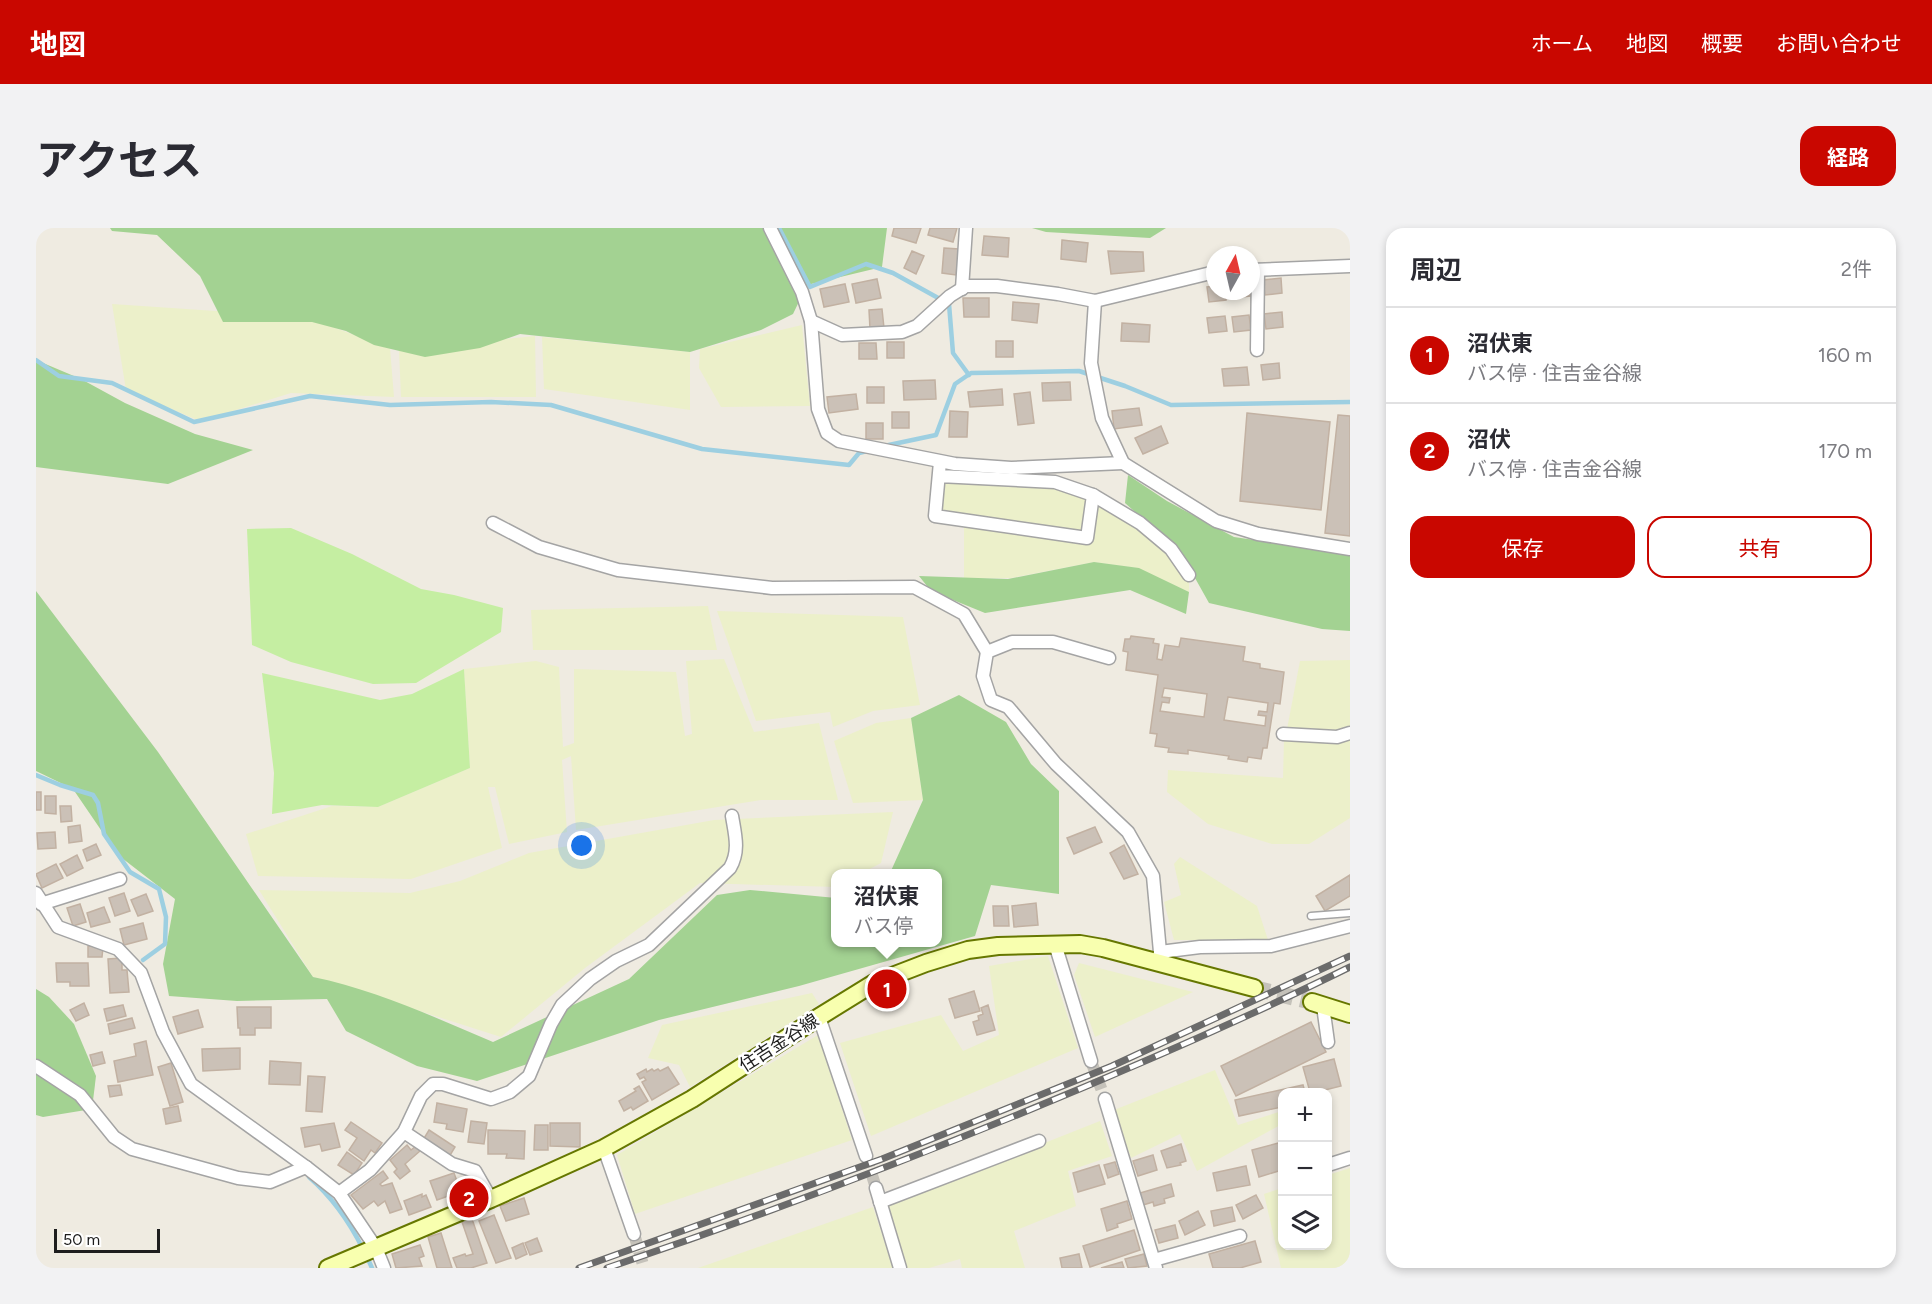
<!DOCTYPE html>
<html lang="ja">
<meta charset="utf-8">
<style>
body{margin:0;font-family:Figtree,"Noto Sans JP",sans-serif;background:#f2f2f3;color:#2b2b33}
.controls{position:absolute;right:18px;bottom:18px;display:grid;overflow:hidden;border-radius:12px;box-shadow:0 3px 9px #0003}
.controls button{width:54px;height:54px;display:grid;place-items:center;padding:0;border:0;border-bottom:2px solid #e1e1e2;background:#fff;color:#2b2b33;font:30px sans-serif}
.compass{position:absolute;left:1170px;top:18px;width:54px;height:54px;border-radius:50%;background:#fff;box-shadow:0 3px 9px #0003;rotate:8deg}
.scale{position:absolute;left:18px;bottom:15px;width:106px;box-sizing:border-box;padding-left:6px;border:3px solid #1d1d1d;border-top:0;font-size:16px;line-height:21px;white-space:nowrap;color:#1d1d1d;-webkit-text-stroke:4px #fff;paint-order:stroke}
.you{position:absolute;left:546px;top:618px;width:21px;height:21px;margin:-15px;border:4px solid #fff;border-radius:50%;background:#1a73e8;box-shadow:0 0 0 9px #1a73e833}
.badge{display:grid;place-items:center;width:39px;height:39px;border-radius:50%;background:#c90700;color:#fff;font-size:20px;font-weight:700}
.pin{position:absolute;translate:-50% -50%;border:3px solid #fff;box-shadow:0 2px 6px #0006}
.popup{position:absolute;left:795px;top:641px;width:111px;height:78px;box-sizing:border-box;display:grid;place-content:center;border-radius:12px;background:#fff;filter:drop-shadow(0 2px 4px #0005);font-size:20px;white-space:nowrap;color:#7c7c81}
.popup b{font-size:22px;color:#2b2b33}
.popup::after{content:'';position:absolute;left:50%;top:100%;margin-left:-12px;border:12px solid transparent;border-top-color:#fff}
.list{margin:0;padding:0;list-style:none}
h2{display:flex;justify-content:space-between;align-items:center;height:78px;margin:0;padding:0 24px;font-size:26px}
h2 small{font-size:20px;font-weight:400;color:#7c7c81}
.list li{display:grid;grid-template-columns:39px 1fr auto;gap:18px;align-items:center;box-sizing:border-box;height:96px;padding:0 24px;border-top:2px solid #e1e1e2}
.list b{display:block;font-size:22px;white-space:nowrap}
.list p{margin:0;font-size:20px;white-space:nowrap;color:#7c7c81}
.list em{font-size:20px;font-style:normal;color:#7c7c81}
.actions{display:flex;gap:12px;padding:18px 24px}
.actions a{flex:1;padding:14px 0;border:2px solid #c90700;border-radius:18px;text-align:center;font-size:21px;color:#c90700}
.actions .main{background:#c90700;color:#fff}
.icon{flex:none;width:33px;height:33px;fill:none;stroke:currentColor;stroke-width:2;stroke-linecap:round;stroke-linejoin:round}
.map{position:relative;flex:none;width:1314px;height:1040px;overflow:hidden;border-radius:18px}
header{display:flex;align-items:center;gap:36px;box-sizing:border-box;height:84px;padding:0 30px;background:#c90700;color:#fff}
header strong{font-size:28px}
nav{display:flex;gap:33px;margin-inline-start:auto;font-size:21px}
.intro{display:flex;align-items:center;justify-content:space-between;box-sizing:border-box;height:144px;padding:0 36px}
h1{margin:0;font-size:42px}
.button{padding:15px 27px;border-radius:18px;background:#c90700;color:#fff;font-size:21px;font-weight:700}
main{display:flex;gap:36px;padding:0 36px}
aside{flex:1;background:#fff;border-radius:18px;box-shadow:0 3px 9px #0003}
.map>svg:first-child{display:block}
.farmland{fill:#ecf0ca}
.grass{fill:#c5eea2}
.forest{fill:#a3d292}
.lines{fill:none;stroke-linecap:round;stroke-linejoin:round}
.stream{stroke:#9dcfe1;stroke-width:4.5}
.building{fill:#cbc1b7;stroke:#c2b1a2;stroke-width:1.5;fill-rule:evenodd}
.street-tunnel{stroke:#c5c2ba;stroke-width:12;stroke-dasharray:12 6;stroke-linecap:butt}
.secondary-tunnel{stroke:#c5c2ba;stroke-width:16;stroke-dasharray:16 8;stroke-linecap:butt}
.lane-casing{stroke:#a4a4a4;stroke-width:9}
.street-casing{stroke:#a4a4a4;stroke-width:15}
.secondary-casing{stroke:#670;stroke-width:20}
.lane{stroke:#fff;stroke-width:6}
.street{stroke:#fff;stroke-width:12}
.secondary{stroke:#f8ffaf;stroke-width:16}
.rail-casing{stroke:#6b6b6b;stroke-width:7}
.rail{stroke:#fff;stroke-width:4.5;stroke-dasharray:14;stroke-linecap:butt}
.labels{text-anchor:middle;dominant-baseline:central;stroke-width:5;stroke-linejoin:round;paint-order:stroke}
.street-label{font-size:18px;fill:#1d1d1d;stroke:#fff}
</style>
<header>
<strong>地図</strong>
<nav><a>ホーム</a><a>地図</a><a>概要</a><a>お問い合わせ</a></nav>
</header>
<div class="intro"><h1>アクセス</h1><a class="button">経路</a></div>
<main>
<div class="map">
<svg width="1314" height="1040" viewBox="0 0 1314 1040">
<rect width="100%" height="100%" fill="#efebe1"/>
<g class="farmland">
<polygon points="76,76 180,83 261,86 354,120 358,169 255,165 164,193 90,162"/>
<polygon points="766,97 774,178 685,179 663,140 664,121"/>
<polygon points="499,108 500,169 365,169 363,122"/>
<polygon points="506,109 654,124 654,182 508,161"/>
<polygon points="903,248 1022,255 1104,295 1153,347 1153,364 1100,340 1058,334 975,350 928,350 928,292 899,288"/>
<polygon points="672,378 681,422 497,422 495,382"/>
<polygon points="681,383 867,389 884,477 837,483 797,499 794,484 720,493"/>
<polygon points="688,431 718,504 783,495 802,572 725,572 540,602 535,528 526,532 531,604 473,616 459,559 452,559 466,620 375,651 222,648 210,606 296,578 342,579 434,540 428,441 500,433 523,439 527,519 538,515 538,441 640,444 649,508 656,506 650,433"/>
<polygon points="1314,432 1314,501 1297,505 1251,501 1264,433"/>
<polygon points="875,490 887,572 817,575 798,513 840,495"/>
<polygon points="1314,510 1314,590 1273,616 1236,616 1172,596 1131,564 1132,542 1247,550 1248,512 1287,515"/>
<polygon points="857,584 845,635 826,645 800,646 800,659 664,655 549,740 465,809 277,749 223,662 374,665 424,653 493,625 678,592"/>
<polygon points="1144,629 1221,678 1232,712 1138,712 1128,674 1145,667 1138,636"/>
<polygon points="1012,728 1042,820 835,908 804,815 905,787 927,823 963,807 953,738"/>
<polygon points="1043,735 1157,764 1059,809 1038,747"/>
<polygon points="776,765 783,776 654,859 643,837 612,830 626,797"/>
<polygon points="782,807 816,912 599,986 581,927"/>
<polygon points="1179,842 1202,897 1246,883 1246,896 1161,943 1144,906 1095,930 1078,882"/>
<polygon points="1064,893 1076,928 1032,943 1040,978 978,1003 989,1040 926,1040 924,1031 893,1040 871,1040 851,977"/>
<polygon points="1314,940 1314,1040 1245,1040 1228,966 1246,960 1246,1018 1292,1018 1292,947"/>
<polygon points="837,979 857,1040 662,1040"/>
</g>
<g class="grass">
<polygon points="255,300 316,326 385,361 418,367 467,380 465,404 380,455 337,456 255,434 216,417 211,301"/>
<polygon points="428,441 434,540 342,579 286,577 236,586 238,545 226,445 344,472 376,466"/>
</g>
<g class="forest">
<polygon points="74,0 851,0 846,39 771,57 757,86 725,102 654,124 484,106 444,120 389,129 338,117 310,103 276,94 187,94 164,48 121,7 76,3"/>
<polygon points="996,0 1130,0 1114,10 1010,4"/>
<polygon points="0,132 45,151 89,175 159,206 217,222 132,256 0,239"/>
<polygon points="1092,247 1131,273 1198,309 1314,326 1314,403 1286,401 1173,375 1145,325 1089,275"/>
<polygon points="1058,334 1103,340 1153,364 1150,386 1094,362 949,385 895,363 883,348 972,351"/>
<path d="M 0,363 L 122,524 L 277,749 C 340,762 398,789 457,814 L 593,751 L 681,667 L 714,662 L 800,670 L 800,714 L 902,714 L 902,646 L 854,645 L 887,572 L 875,490 L 923,467 L 970,494 L 995,536 L 1023,563 L 1023,666 L 955,657 L 939,708 L 763,758 L 623,792 L 441,853 L 381,838 L 310,803 L 291,771 L 201,773 L 133,768 L 127,736 L 139,671 L 82,627 L 37,561 L 0,543 Z"/>
<polygon points="0,761 13,769 38,796 60,848 56,881 7,889 0,887"/>
</g>
<g class="lines">
<g class="stream">
<polyline points="743,0 774,59 830,36 857,45 913,76 917,125 933,147"/>
<polyline points="0,132 23,148 76,155 158,194 274,168 354,177 455,174 515,177 666,221 813,237 823,225 831,223"/>
<polyline points="848,218 900,207 919,156 935,145 1043,143 1089,158 1135,177 1314,174"/>
<polyline points="0,547 24,557 57,567 62,575 68,606 94,644 123,661 130,689 129,716 107,732"/>
<path d="M 273,949 C 296,969 314,995 327,1021"/>
<polyline points="331,1029 336,1040"/>
</g>
</g>
<g class="building">
<polygon points="858,0 885,0 880,15 856,8"/>
<polygon points="894,0 921,0 917,14 892,7"/>
<polygon points="948,8 973,10 972,29 946,27"/>
<polygon points="1026,12 1052,15 1050,34 1025,31"/>
<polygon points="908,20 923,21 920,47 906,45"/>
<polygon points="876,23 888,28 880,46 868,40"/>
<polygon points="1072,23 1107,24 1108,43 1075,46"/>
<polygon points="1245,50 1246,65 1229,67 1227,52"/>
<polygon points="841,51 845,70 820,75 816,56"/>
<polygon points="809,56 813,74 788,79 784,61"/>
<polygon points="1179,58 1179,63 1189,63 1190,72 1173,74 1171,59"/>
<polygon points="1196,63 1214,63 1214,68 1197,70"/>
<polygon points="927,70 953,70 953,89 928,89"/>
<polygon points="977,74 1003,76 1001,95 976,92"/>
<polygon points="846,81 848,100 834,101 833,82"/>
<polygon points="1246,84 1247,99 1230,101 1228,86"/>
<polygon points="1213,87 1215,102 1198,104 1196,89"/>
<polygon points="1189,88 1191,103 1173,105 1171,90"/>
<polygon points="1086,95 1114,97 1113,114 1085,113"/>
<rect x="960" y="113" width="17" height="16"/>
<rect x="851" y="114" width="17" height="16"/>
<polygon points="823,115 840,115 841,131 823,131"/>
<polygon points="1243,135 1244,150 1227,152 1225,137"/>
<polygon points="1211,139 1213,157 1188,158 1186,141"/>
<polygon points="899,152 900,171 868,172 867,153"/>
<polygon points="1034,154 1035,172 1007,173 1006,155"/>
<rect x="831" y="159" width="17" height="16"/>
<polygon points="966,161 967,177 934,179 932,164"/>
<polygon points="994,164 998,195 982,197 978,166"/>
<polygon points="820,166 822,181 793,185 791,169"/>
<polygon points="1103,180 1106,197 1078,201 1076,183"/>
<polygon points="914,183 932,184 931,209 913,209"/>
<rect x="856" y="184" width="17" height="16"/>
<polygon points="1211,185 1294,194 1285,282 1204,273"/>
<polygon points="1302,187 1314,188 1314,308 1289,305"/>
<rect x="830" y="195" width="17" height="16"/>
<polygon points="1125,198 1132,215 1107,226 1099,210"/>
<path d="M 1095,408 L 1118,411 L 1117,415 L 1123,416 L 1121,431 L 1126,432 L 1129,417 L 1143,419 L 1145,410 L 1209,419 L 1207,433 L 1224,436 L 1224,440 L 1248,444 L 1244,476 L 1238,475 L 1231,520 L 1227,520 L 1225,531 L 1212,529 L 1211,534 L 1192,531 L 1193,528 L 1152,522 L 1152,526 L 1132,524 L 1133,520 L 1119,518 L 1121,506 L 1114,505 L 1122,447 L 1090,442 L 1092,424 L 1087,423 L 1089,411 L 1094,411 ZM 1128,460 L 1171,466 L 1168,489 L 1124,483 L 1126,474 L 1133,475 L 1134,470 L 1126,469 ZM 1192,469 L 1232,475 L 1231,484 L 1223,483 L 1222,487 L 1230,488 L 1229,498 L 1188,492 Z"/>
<rect x="0" y="564" width="5" height="18"/>
<polygon points="9,568 20,568 20,586 9,585"/>
<polygon points="24,578 35,578 36,593 25,594"/>
<polygon points="44,597 46,613 33,615 32,599"/>
<polygon points="1059,599 1066,614 1038,626 1031,610"/>
<polygon points="19,604 20,620 2,621 1,605"/>
<polygon points="60,616 65,627 51,633 47,622"/>
<polygon points="1088,617 1102,646 1088,651 1074,625"/>
<polygon points="41,627 47,640 31,648 24,636"/>
<polygon points="20,636 27,650 6,660 0,646"/>
<polygon points="1314,647 1314,668 1289,683 1280,668"/>
<polygon points="88,665 94,683 79,688 73,670"/>
<polygon points="110,666 117,683 102,688 95,672"/>
<polygon points="1000,675 1002,697 978,699 976,678"/>
<polygon points="44,676 50,694 37,698 31,680"/>
<polygon points="957,678 972,678 973,698 958,698"/>
<polygon points="68,679 74,694 55,699 51,685"/>
<polygon points="107,695 111,711 88,717 84,701"/>
<polygon points="52,718 67,719 66,729 52,729"/>
<polygon points="86,730 86,742 91,742 93,764 74,765 72,731"/>
<polygon points="20,735 52,735 53,758 34,758 34,754 21,754"/>
<polygon points="938,763 944,783 919,790 913,771"/>
<polygon points="48,775 53,787 40,793 34,782"/>
<polygon points="87,777 90,788 71,793 68,781"/>
<polygon points="952,777 959,802 941,807 937,794 943,792 942,788 947,786 945,780"/>
<polygon points="201,779 235,779 235,800 219,800 219,807 204,807 204,800 202,800"/>
<polygon points="162,782 167,799 142,806 137,789"/>
<polygon points="96,790 99,800 74,806 72,796"/>
<polygon points="1275,794 1290,824 1200,868 1185,838"/>
<polygon points="110,813 117,847 82,854 78,833 100,828 98,816"/>
<polygon points="204,820 204,841 167,843 166,821"/>
<polygon points="66,824 69,835 57,838 54,827"/>
<polygon points="1298,831 1305,858 1281,864 1274,864 1267,839"/>
<polygon points="234,833 265,835 264,857 233,856"/>
<polygon points="135,835 147,874 134,878 122,839"/>
<polygon points="632,839 643,856 616,872 606,854 610,852 608,849 604,851 601,846 610,841 611,844 616,841 618,843 622,841 624,843"/>
<polygon points="272,848 289,849 286,884 270,883"/>
<polygon points="84,857 86,867 74,869 72,858"/>
<polygon points="1267,857 1269,864 1246,864 1246,879 1203,888 1199,872"/>
<polygon points="603,858 612,873 597,882 595,879 588,883 583,873 600,863 598,861"/>
<polygon points="401,875 431,881 427,904 410,901 411,896 398,894"/>
<polygon points="142,878 145,893 130,896 127,881"/>
<polygon points="435,893 451,895 448,916 432,914"/>
<polygon points="315,894 346,915 339,925 335,922 328,933 313,922 321,910 309,902"/>
<polygon points="298,895 304,919 286,923 284,916 269,919 265,900"/>
<polygon points="514,895 544,895 544,919 514,918"/>
<polygon points="499,897 512,897 512,922 498,922"/>
<polygon points="393,902 419,919 413,929 387,912"/>
<polygon points="452,902 489,903 488,931 470,930 471,926 452,926"/>
<polygon points="1246,914 1246,942 1223,949 1216,922"/>
<polygon points="1145,916 1150,933 1144,935 1145,937 1131,940 1125,923"/>
<polygon points="371,917 375,922 380,918 384,923 369,936 374,943 364,951 358,944 361,941 354,932"/>
<polygon points="311,924 326,935 318,947 302,937"/>
<polygon points="1117,927 1121,942 1102,948 1097,933"/>
<polygon points="1079,934 1083,946 1072,950 1068,937"/>
<polygon points="1063,937 1069,956 1042,964 1037,945"/>
<polygon points="1210,938 1214,957 1181,963 1177,945"/>
<polygon points="347,943 352,950 344,956 346,958 356,955 366,981 354,985 349,973 342,978 338,973 327,981 315,967"/>
<polygon points="418,945 426,967 416,970 415,967 401,972 394,953"/>
<polygon points="1135,956 1138,968 1128,971 1129,975 1118,978 1117,974 1107,977 1104,965"/>
<polygon points="386,966 386,969 390,967 395,979 373,987 368,973"/>
<polygon points="1220,967 1227,980 1207,991 1200,977"/>
<polygon points="488,970 493,986 470,993 464,978"/>
<polygon points="1091,973 1096,991 1081,996 1082,999 1071,1003 1065,981"/>
<polygon points="1196,979 1199,993 1178,998 1175,983"/>
<polygon points="1162,983 1169,997 1149,1007 1143,993"/>
<polygon points="458,987 475,1030 460,1035 443,993"/>
<polygon points="435,988 451,1035 435,1040 421,1040 417,1030 429,1026 430,1028 437,1026 425,991"/>
<polygon points="1139,997 1142,1010 1123,1015 1119,1002"/>
<polygon points="1098,1002 1104,1022 1054,1039 1047,1018"/>
<polygon points="405,1005 416,1040 401,1040 392,1009"/>
<polygon points="501,1010 506,1023 494,1027 489,1015"/>
<polygon points="1219,1013 1225,1034 1204,1040 1177,1040 1173,1026"/>
<polygon points="487,1015 491,1026 480,1031 476,1020"/>
<polygon points="384,1017 388,1028 383,1030 386,1038 360,1040 356,1026"/>
<polygon points="1043,1026 1046,1040 1026,1040 1024,1030"/>
<polygon points="1108,1026 1111,1038 1092,1040 1089,1031"/>
<polygon points="1086,1034 1088,1040 1065,1040"/>
</g>
<g class="lines">
<g class="street-tunnel">
<polyline points="1055,833 1069,871"/>
<polyline points="830,928 840,960"/>
<polyline points="598,1006 608,1040"/>
</g>
<polyline class="secondary-tunnel" points="1218,760 1276,774"/>
<g class="lane-casing">
<polyline id="lane" points="1275,688 1314,685"/>
</g>
<g class="street-casing">
<g id="street">
<polyline points="734,0 766,64 775,93 782,181 791,205 803,213 919,236 975,240 1087,235"/>
<polyline points="1215,42 1314,38"/>
<polyline points="926,61 930,0"/>
<polyline points="1059,73 1055,135 1066,190 1087,235 1180,293 1222,306 1314,321"/>
<polyline points="775,93 806,107 866,104 881,98 914,68 930,58 961,58 1022,66 1059,73 1179,44"/>
<polyline points="1221,122 1222,42"/>
<polyline points="903,248 1019,254 1057,267 1051,310 899,288 904,234"/>
<polyline points="1057,267 1104,295 1135,321 1153,347"/>
<polyline points="457,295 503,319 582,342 736,360 878,359 928,386 951,424"/>
<polyline points="1073,430 1017,414 976,414 951,424 947,448 955,472 972,479 1020,536 1092,604 1117,648 1124,724"/>
<polyline points="1247,506 1301,509 1314,505"/>
<polyline points="0,665 22,699 82,721 105,745 127,804 155,856 270,939 303,965 340,1020 348,1040"/>
<polyline points="5,676 84,651"/>
<polyline points="1019,716 1055,833"/>
<polyline points="1123,731 1124,724 1164,719 1235,718 1314,698"/>
<polyline points="1287,778 1292,814"/>
<polyline points="783,789 830,928"/>
<polyline points="0,838 44,867 78,909 96,921 202,950 234,954 270,939"/>
<polyline points="1069,871 1120,1040"/>
<polyline points="568,920 598,1006"/>
<polyline points="1292,937 1314,930"/>
<polyline points="840,960 864,1040"/>
<polyline points="303,965 334,942 368,904"/>
<path d="M 455,971 L 439,943 L 416,936 L 368,904 L 385,868 L 397,856 L 407,856 L 455,871 L 474,864 L 493,848 L 515,796 L 526,777 L 554,751 L 580,733 L 613,717 L 694,640 C 704,623 699,606 696,588"/>
<polyline points="844,974 1003,913"/>
<polyline points="1118,1032 1204,1008"/>
</g>
</g>
<g class="secondary-casing">
<g id="secondary">
<polyline points="1276,774 1314,786"/>
<polyline points="292,1040 455,971 568,920 656,871 783,789 838,755 890,735 932,722 962,718 1044,716 1067,720 1218,760"/>
</g>
</g>
<use href="#lane" class="lane"/>
<use href="#street" class="street"/>
<use href="#secondary" class="secondary"/>
<g class="rail-casing">
<g id="rail">
<polyline points="543,1040 846,931 1076,838 1314,728"/>
<path d="M 571,1040 C 756,977 937,908 1116,830 C 1183,801 1249,771 1314,739"/>
</g>
</g>
<use href="#rail" class="rail"/>
</g>
<g class="labels">
<g class="street-label">
<text transform="translate(743 815) rotate(-33)">住吉金谷線</text>
</g>
</g>
</svg>
<div class="controls">
<button>+</button>
<button>−</button>
<button><svg class="icon" aria-label="layers" viewBox="0 0 24 24"><path d="M12 4l9 5-9 5-9-5zM3 14l9 5 9-5"/></svg></button>
</div>
<svg class="compass" viewBox="-18 -18 36 36"><path d="M0-13l5 13h-10z" fill="#e53935"/><path d="M0 13l5-13h-10z" fill="#7c7c81"/></svg>
<div class="scale">50 m</div>
<div class="you"></div>
<div class="pin badge" style="left:851px;top:761px">1</div>
<div class="popup"><b>沼伏東</b>バス停</div>
<div class="pin badge" style="left:433px;top:970px">2</div>
</div>
<aside>
<h2>周辺<small>2件</small></h2>
<ul class="list">
<li><span class="badge">1</span><div><b>沼伏東</b><p>バス停 · 住吉金谷線</p></div><em>160 m</em></li>
<li><span class="badge">2</span><div><b>沼伏</b><p>バス停 · 住吉金谷線</p></div><em>170 m</em></li>
</ul>
<div class="actions"><a class="main">保存</a><a>共有</a></div>
</aside>
</main>
